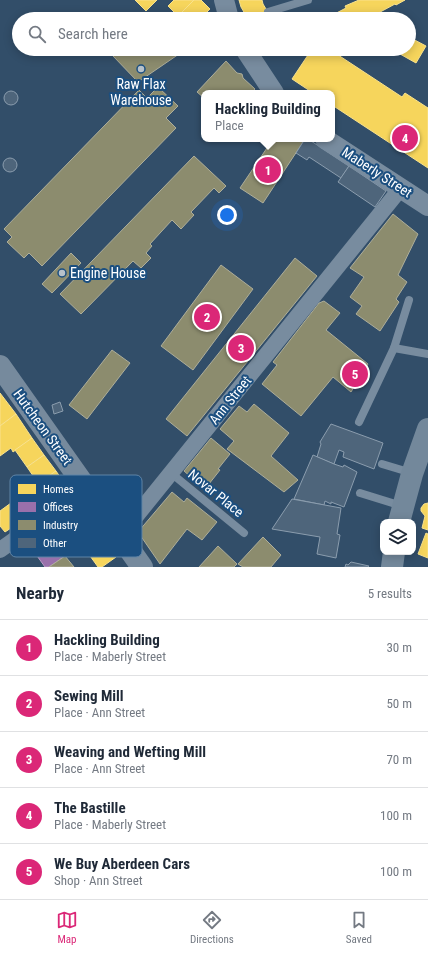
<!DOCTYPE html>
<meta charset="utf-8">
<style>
body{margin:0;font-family:"Roboto Condensed",sans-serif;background:#f2f2f3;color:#1f2937}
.controls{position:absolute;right:12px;bottom:12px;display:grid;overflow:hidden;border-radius:8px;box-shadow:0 2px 10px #0003}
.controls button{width:36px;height:36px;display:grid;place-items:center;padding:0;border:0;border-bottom:1px solid #e0e1e3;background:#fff;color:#1f2937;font:20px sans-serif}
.you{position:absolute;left:227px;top:215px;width:14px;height:14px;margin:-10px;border:3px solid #fff;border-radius:50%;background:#1a73e8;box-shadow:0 0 0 6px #1a73e833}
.badge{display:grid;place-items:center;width:26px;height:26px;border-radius:50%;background:#db2777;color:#fff;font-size:13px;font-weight:700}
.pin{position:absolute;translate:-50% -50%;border:2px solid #fff;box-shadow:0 1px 4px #0006}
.popup{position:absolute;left:201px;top:90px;width:134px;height:52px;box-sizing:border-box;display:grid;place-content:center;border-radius:8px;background:#fff;filter:drop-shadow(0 1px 3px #0005);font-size:13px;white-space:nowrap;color:#747a83}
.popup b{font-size:15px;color:#1f2937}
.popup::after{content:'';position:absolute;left:50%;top:100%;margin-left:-8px;border:8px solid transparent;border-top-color:#fff}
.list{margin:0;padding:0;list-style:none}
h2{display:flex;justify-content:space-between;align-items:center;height:52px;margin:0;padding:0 16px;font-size:17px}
h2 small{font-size:13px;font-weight:400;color:#747a83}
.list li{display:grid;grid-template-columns:26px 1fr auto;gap:12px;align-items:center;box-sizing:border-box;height:56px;padding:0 16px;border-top:1px solid #e0e1e3}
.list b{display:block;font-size:15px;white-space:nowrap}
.list p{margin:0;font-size:13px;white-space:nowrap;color:#747a83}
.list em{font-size:13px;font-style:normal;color:#747a83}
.icon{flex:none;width:22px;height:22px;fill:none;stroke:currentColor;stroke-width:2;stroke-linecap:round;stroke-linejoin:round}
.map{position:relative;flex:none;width:428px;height:567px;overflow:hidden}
.search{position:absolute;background:#fff;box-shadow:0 2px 10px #0003;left:12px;right:12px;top:12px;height:44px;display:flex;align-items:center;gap:10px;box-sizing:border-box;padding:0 14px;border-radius:22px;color:#747a83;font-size:15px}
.sheet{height:332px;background:#fff}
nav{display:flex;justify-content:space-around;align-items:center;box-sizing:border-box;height:56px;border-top:1px solid #e0e1e3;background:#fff;font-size:11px;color:#747a83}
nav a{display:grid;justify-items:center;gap:2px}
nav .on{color:#db2777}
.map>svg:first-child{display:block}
.homes{fill:#f6d55c;stroke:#f9e28d}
.offices{fill:#9970ab;stroke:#b89bc4}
.industry{fill:#8c8c6e;stroke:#aeae9a}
.building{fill:#4e657b;stroke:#8b9dae}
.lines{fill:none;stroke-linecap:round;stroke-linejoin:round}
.service{stroke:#788c9f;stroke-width:8}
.minor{stroke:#788c9f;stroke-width:16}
.tertiary{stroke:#788c9f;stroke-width:20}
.secondary{stroke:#73889b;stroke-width:22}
.primary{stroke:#768a9d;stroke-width:22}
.poi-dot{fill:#b7c1ca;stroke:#1b4f80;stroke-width:1.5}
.labels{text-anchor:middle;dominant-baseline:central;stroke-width:4;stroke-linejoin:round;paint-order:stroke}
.poi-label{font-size:14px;fill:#fff;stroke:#1b4f80}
.street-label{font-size:14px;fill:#fff;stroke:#1b4f80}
.key{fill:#1b4f80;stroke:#5f84a6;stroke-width:1}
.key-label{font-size:11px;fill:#fff}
</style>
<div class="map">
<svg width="428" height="567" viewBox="0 0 428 567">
<rect width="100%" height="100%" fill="#324e69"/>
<g class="homes">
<polygon points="135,0 157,0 146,11"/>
<polygon points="174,0 194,0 178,16 168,6"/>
<polygon points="194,0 201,0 210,9 200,19 183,19 179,15"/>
<polygon points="239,0 262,0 263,4 272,19 248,19 241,7"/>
<polygon points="359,0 405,0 396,5 395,4 369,18 369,19 325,19 346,8 345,6"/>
<polygon points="409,37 426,46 416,63 400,54 403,49 409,49"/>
<polygon points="312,49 329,49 402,97 405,93 428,108 428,168 332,105 332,93 313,93 292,79"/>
<polygon points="0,393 16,414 0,426"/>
<polygon points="16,414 32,438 13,452 11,448 0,456 0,426"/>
<polygon points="32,438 44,455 27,467 15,450"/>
<polygon points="44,455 56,471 38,483 27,467"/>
<polygon points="56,471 65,484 65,489 39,508 27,491"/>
<polygon points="27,491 39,508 23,520 11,503"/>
<polygon points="11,503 23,520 5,532 0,526 0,511"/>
<polygon points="428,503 428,530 422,528 425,516 421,511 421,508 424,504"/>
<polygon points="82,509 116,557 102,567 98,567 65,521"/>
<polygon points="426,533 428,534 428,558 418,554"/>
</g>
<polygon class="offices" points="50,533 65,556 49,567 45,567 30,546"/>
<g class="industry">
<polygon points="120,49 174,49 179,54 138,82 113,56"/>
<polygon points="226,61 237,73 242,74 243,78 255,89 251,93 204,93 204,98 197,92"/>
<polygon points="158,87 178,106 166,118 176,128 42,266 29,253 24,258 7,242 12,237 4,229 139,90 147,98"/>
<polygon points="273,139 305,139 263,203 240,188"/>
<polygon points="194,156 226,186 219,193 214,188 191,212 194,215 181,229 172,220 150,244 152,246 146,253 151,258 141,268 133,261 81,314 60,294"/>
<polygon points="393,214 418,234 398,275 407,282 396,299 399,302 380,331 356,314 362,306 350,297 364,277 350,268"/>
<polygon points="71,253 81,263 52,293 42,284"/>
<polygon points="295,258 317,276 187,436 166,419"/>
<polygon points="221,265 253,289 193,370 161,346"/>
<polygon points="324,301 340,313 326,330 368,364 351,392 333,377 301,416 262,384 277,365 273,362 319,303"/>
<polygon points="112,350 130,363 87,419 69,405"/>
<polygon points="254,404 289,433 271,456 298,480 284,492 227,449 234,441 220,429 239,406 247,412"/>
<polygon points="211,438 230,454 218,469 220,470 205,489 184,471"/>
<polygon points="172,492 184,502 187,498 217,522 202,540 187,529 160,564 138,532"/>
<polygon points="263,537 281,555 271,567 243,567 238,564"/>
<polygon points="218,546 237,564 234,567 199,567"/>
<polygon points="65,556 74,567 49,567"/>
</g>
<g class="building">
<circle cx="11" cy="98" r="7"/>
<polygon points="305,139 308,139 349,166 341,178 309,157 307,160 296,153"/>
<circle cx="10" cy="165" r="7"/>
<polygon points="349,166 386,191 375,207 338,182"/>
<polygon points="60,402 63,411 54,414 52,405"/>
<polygon points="331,424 383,443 374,469 343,457 344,452 339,450 334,464 317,457 321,444 320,442"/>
<polygon points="313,455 334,464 343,467 344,465 357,472 344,507 331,502 331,504 325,501 324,505 294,499"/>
<polygon points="292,499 341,508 337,534 340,535 336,558 317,554 320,537 272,529"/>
<polygon points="351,562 369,566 368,567 345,567 346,564 348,565"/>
</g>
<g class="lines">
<g class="service">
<polyline points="268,12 308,0"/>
<polyline points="394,348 428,354"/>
<polyline points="359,422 394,348 409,300"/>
<polyline points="382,464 412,473"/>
<polyline points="171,473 244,533"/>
<polyline points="360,493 402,506"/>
</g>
<g class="minor">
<polyline points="120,536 401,188"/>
<polyline points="0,550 87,488"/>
</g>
<g class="tertiary">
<polyline points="224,0 229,19"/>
<polyline points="245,49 274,93"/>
<polyline points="325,139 428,206"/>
</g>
<g class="secondary">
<polyline points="399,522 412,474 428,429"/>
<polyline points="392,567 394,552"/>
</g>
<polyline class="primary" points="0,366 142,567"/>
</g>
<g class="poi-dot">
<circle cx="141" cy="69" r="4"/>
<circle cx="62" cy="273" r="4"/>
</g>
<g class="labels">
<g class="poi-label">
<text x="141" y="84">Raw Flax<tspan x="141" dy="16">Warehouse</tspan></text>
<text x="70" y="273" text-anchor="start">Engine House</text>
</g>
<g class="street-label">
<text transform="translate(377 172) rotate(33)">Maberly Street</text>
<text transform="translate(230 400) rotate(-51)">Ann Street</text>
<text transform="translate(43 427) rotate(54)">Hutcheon Street</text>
<text transform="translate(216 493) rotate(39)">Novar Place</text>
</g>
</g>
<rect x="10" y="475" width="132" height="82" rx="6" class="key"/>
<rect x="18" y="484" width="18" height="10" fill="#f6d55c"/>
<rect x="18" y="502" width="18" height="10" fill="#9970ab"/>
<rect x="18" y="520" width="18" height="10" fill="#8c8c6e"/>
<rect x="18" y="538" width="18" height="10" fill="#4e657b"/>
<g class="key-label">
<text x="43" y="493">Homes</text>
<text x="43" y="511">Offices</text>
<text x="43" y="529">Industry</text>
<text x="43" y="547">Other</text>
</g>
</svg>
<div class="controls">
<button><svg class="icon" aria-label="layers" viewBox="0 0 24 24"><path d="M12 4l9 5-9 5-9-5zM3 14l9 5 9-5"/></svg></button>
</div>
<div class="you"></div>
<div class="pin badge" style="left:268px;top:170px">1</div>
<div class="popup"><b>Hackling Building</b>Place</div>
<div class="pin badge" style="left:207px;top:317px">2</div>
<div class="pin badge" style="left:241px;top:348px">3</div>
<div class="pin badge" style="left:405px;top:138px">4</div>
<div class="pin badge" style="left:355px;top:374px">5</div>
<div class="search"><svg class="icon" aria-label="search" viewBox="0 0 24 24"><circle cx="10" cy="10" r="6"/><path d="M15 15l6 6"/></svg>Search here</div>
</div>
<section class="sheet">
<h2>Nearby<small>5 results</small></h2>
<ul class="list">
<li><span class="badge">1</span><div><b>Hackling Building</b><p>Place · Maberly Street</p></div><em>30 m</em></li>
<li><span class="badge">2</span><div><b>Sewing Mill</b><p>Place · Ann Street</p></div><em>50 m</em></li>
<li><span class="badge">3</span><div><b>Weaving and Wefting Mill</b><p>Place · Ann Street</p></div><em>70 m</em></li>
<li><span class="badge">4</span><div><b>The Bastille</b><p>Place · Maberly Street</p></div><em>100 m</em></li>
<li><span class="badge">5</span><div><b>We Buy Aberdeen Cars</b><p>Shop · Ann Street</p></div><em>100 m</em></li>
</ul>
</section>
<nav>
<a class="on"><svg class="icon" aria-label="map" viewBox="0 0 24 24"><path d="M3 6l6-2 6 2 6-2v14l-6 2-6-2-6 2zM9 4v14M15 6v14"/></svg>Map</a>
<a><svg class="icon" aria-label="directions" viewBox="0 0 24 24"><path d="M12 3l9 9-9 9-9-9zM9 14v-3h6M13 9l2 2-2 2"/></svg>Directions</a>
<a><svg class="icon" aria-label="saved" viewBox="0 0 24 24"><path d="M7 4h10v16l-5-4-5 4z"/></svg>Saved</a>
</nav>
